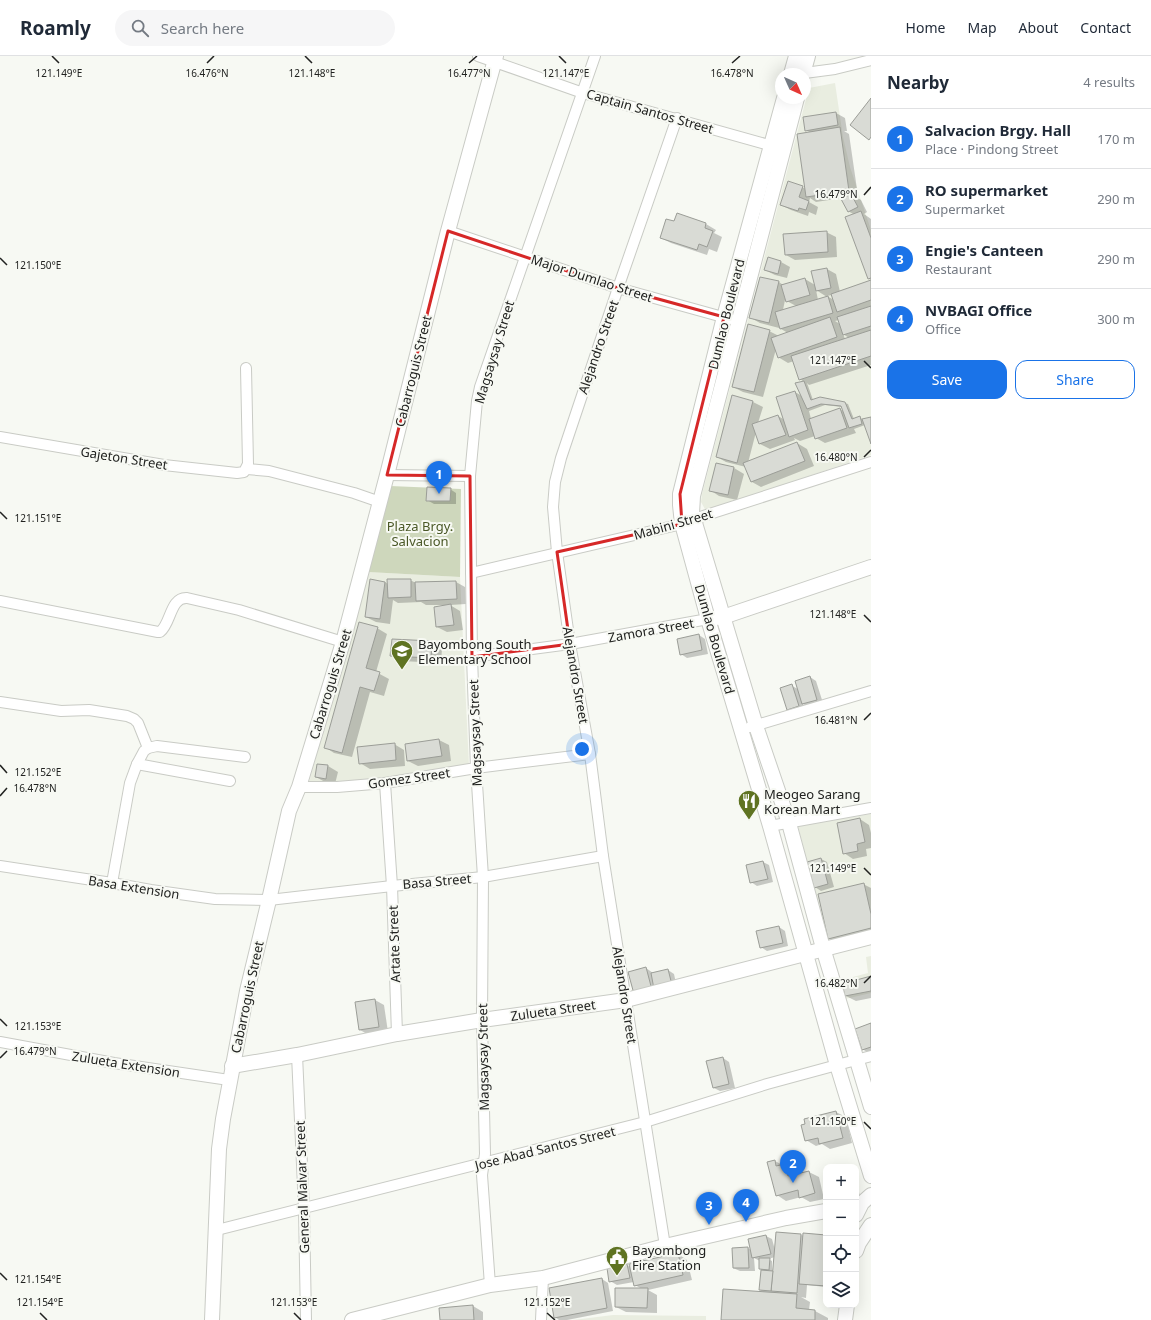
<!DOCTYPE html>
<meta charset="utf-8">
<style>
body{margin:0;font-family:"Noto Sans",sans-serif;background:#f6f6f7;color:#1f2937}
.controls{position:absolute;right:12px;bottom:12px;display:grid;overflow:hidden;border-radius:8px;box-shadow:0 4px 16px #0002}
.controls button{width:36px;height:36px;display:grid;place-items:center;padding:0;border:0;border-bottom:1px solid #e0e1e3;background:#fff;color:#1f2937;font:20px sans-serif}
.compass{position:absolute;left:775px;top:12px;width:36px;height:36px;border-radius:50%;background:#fff;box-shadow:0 4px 16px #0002;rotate:135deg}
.you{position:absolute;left:582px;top:693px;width:14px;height:14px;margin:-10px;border:3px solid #fff;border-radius:50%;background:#1a73e8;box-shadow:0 0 0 6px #1a73e833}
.badge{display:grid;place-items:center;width:26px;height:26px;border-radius:50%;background:#1a73e8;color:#fff;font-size:13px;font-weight:700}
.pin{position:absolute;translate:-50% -33px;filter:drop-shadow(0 1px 2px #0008)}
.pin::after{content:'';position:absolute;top:21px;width:14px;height:12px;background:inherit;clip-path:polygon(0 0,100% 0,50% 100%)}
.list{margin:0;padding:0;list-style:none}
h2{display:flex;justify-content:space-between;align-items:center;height:52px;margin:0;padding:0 16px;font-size:17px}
h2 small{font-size:13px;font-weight:400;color:#747a83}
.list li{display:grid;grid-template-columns:26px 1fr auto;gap:12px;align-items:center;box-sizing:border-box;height:60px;padding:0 16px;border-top:1px solid #e0e1e3}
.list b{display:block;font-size:15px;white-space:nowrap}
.list p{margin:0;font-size:13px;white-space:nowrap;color:#747a83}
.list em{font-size:13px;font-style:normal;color:#747a83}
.actions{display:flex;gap:8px;padding:12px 16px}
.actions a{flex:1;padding:9px 0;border:1px solid #1a73e8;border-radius:12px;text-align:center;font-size:14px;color:#1a73e8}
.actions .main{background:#1a73e8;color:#fff}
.icon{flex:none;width:22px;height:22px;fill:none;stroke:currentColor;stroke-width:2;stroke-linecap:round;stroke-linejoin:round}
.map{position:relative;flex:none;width:871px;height:1264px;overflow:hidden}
header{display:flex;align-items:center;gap:24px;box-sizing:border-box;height:56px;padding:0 20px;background:#fff;border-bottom:1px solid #e0e1e3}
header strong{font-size:19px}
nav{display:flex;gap:22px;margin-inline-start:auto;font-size:14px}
.search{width:280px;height:36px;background:#f6f6f7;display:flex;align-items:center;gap:10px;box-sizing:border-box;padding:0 14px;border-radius:22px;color:#747a83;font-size:15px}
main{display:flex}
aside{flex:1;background:#fff}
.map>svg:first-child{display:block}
.built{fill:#e9ede0}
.green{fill:#ced7bc}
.shadow{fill:#0003;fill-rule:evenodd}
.building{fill:#d9dbd5;stroke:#9b9d97}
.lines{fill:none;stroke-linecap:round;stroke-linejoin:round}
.street-casing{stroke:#c9cbc5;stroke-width:12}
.secondary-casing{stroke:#c9cbc5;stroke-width:16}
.street{stroke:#fff;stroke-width:10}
.secondary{stroke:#fff;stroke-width:14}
.marked{fill:none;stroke:#d62828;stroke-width:3;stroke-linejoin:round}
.ticks{fill:none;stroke:#212220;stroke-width:1.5}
.labels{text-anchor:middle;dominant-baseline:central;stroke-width:4;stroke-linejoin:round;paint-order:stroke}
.street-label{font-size:13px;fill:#212220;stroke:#f7f9f3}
.park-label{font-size:13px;fill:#4a5827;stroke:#f7f9f3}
.poi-label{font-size:13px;fill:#212220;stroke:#f7f9f3;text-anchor:start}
.ticks-label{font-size:10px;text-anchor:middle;fill:#212220;stroke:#f7f9f3;stroke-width:4;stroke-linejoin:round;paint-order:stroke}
</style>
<header>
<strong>Roamly</strong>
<div class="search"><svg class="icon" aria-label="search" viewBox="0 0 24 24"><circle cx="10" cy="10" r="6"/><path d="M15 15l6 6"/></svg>Search here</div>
<nav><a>Home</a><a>Map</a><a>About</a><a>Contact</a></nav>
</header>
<main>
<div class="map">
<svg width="871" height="1264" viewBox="0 0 871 1264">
<rect width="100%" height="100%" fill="#f7f9f3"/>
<g class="built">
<polygon points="835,27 843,81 850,111 871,174 871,399 706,455 701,446 702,438 809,32"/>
<polygon points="368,516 460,521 469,710 381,726 308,730"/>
<polygon points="871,758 871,877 828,887 798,770"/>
<polygon points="871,900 871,937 845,943 838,925 868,917 866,901"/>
<polygon points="613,1259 706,1260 706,1264 573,1264"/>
</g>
<polygon class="green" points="390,430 461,433 460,521 368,516"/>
<g class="shadow">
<polygon points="836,57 845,62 847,75 844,75 849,78 858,140 854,140 861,144 867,156 864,158 871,163 871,224 869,223 855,159 848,155 842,142 816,146 810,142 809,146 818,151 816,159 809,156 808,160 791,154 781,149 802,131 806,133 811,77 806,74"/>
<polygon points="677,158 706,168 716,174 714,177 722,181 717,196 709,193 707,199 671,187 661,182 675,167"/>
<polygon points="826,176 836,181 837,201 795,204 786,199"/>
<polygon points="768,202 781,206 790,211 787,222 775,219 765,214"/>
<path d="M 827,213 L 836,218 L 840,236 L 871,225 L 871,309 L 809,329 L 807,327 L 813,344 L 845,347 L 848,348 L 854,363 L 860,361 L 863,364 L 871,362 L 871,386 L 865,369 L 854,373 L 856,377 L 825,387 L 816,382 L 815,380 L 800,385 L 794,382 L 795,384 L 770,393 L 760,388 L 756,376 L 748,407 L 797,387 L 807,393 L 814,410 L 761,431 L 752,426 L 746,411 L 726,406 L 717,401 L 733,340 L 753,346 L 763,351 L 758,367 L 778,360 L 785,364 L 795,336 L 802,340 L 804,326 L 800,323 L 794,305 L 788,307 L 778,301 L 776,293 L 763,341 L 743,336 L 733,331 L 769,275 L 779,280 L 788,277 L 781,273 L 779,268 L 779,272 L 760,267 L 751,262 L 760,222 L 779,226 L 783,229 L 805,223 L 815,229 ZM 816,234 L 827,241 L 818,244 ZM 832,239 L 834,244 L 827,240 ZM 785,244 L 796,250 L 783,254 ZM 839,264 L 840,268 L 835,265 ZM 843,278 L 849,282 L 845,283 ZM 825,349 L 842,351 L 844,356 L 840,353 L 811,363 L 809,355 Z"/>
<polygon points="716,408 734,412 744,418 737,444 719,440 710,434"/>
<polygon points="450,433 456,437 456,448 434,448 427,444"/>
<polygon points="410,524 416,527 456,526 465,531 466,548 450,549 460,555 463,574 447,576 437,571 442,549 426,549 421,546 398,547 393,544 390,568 376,566 366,561 371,525 385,526 388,528"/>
<polygon points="377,572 387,578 376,616 389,623 384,640 370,636 352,701 334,697 325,691"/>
<polygon points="699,579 705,583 708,598 687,602 681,598"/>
<polygon points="393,584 432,586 442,592 441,607 401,605 392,600"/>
<polygon points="810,621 816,625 823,647 809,651 803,648 805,654 795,657 788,653 792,630 798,633"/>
<polygon points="439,684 449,689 451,705 418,710 408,705 406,689"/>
<polygon points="394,688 404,694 405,710 370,713 360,707"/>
<polygon points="318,709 328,710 338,716 335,728 325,726 316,721"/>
<polygon points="860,763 869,769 871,777 871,792 866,793 867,800 853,803 844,797"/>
<polygon points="821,803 827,806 834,831 821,835 815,831"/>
<polygon points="763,806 769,809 773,826 757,830 751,826"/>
<polygon points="863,828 871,832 871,882 842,890 829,882"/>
<polygon points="779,871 785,875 788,890 767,895 761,891"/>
<polygon points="646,912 653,917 668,914 674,918 677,932 641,941"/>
<polygon points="871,921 871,942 856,945 846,940"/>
<polygon points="375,944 384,949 388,976 369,979 360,974"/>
<polygon points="871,968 871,996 869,997 862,993"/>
<polygon points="723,1002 729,1006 735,1032 720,1035 714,1032"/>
<polygon points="836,1056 846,1061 852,1087 830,1093 822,1088 816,1090 806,1084 805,1063"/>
<polygon points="775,1105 794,1115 795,1119 809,1116 819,1121 824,1143 810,1146 801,1141 786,1145 777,1139"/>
<polygon points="856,1121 860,1141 856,1142"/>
<path d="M 777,1177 L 801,1179 L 804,1180 L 826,1180 L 826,1231 L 807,1229 L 806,1242 L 801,1241 L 810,1246 L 809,1254 L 815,1255 L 828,1262 L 828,1264 L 722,1264 L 765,1237 L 760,1234 L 762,1214 L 760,1213 L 760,1205 L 754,1202 L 755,1215 L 740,1215 L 733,1212 L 748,1192 L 751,1194 L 749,1184 L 766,1180 L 772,1183 L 775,1194 ZM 775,1201 L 773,1216 L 772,1216 L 772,1205 L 768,1203 Z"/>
<polygon points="678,1198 687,1204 692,1224 648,1234 657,1239 657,1257 626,1256 616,1251 642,1233 635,1229 634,1226 617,1229 610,1225 608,1213 627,1209 631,1212"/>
<polygon points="602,1223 608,1227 613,1255 567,1264 559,1264 555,1261"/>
<polygon points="473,1250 483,1256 483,1264 441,1264"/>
</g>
<g class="building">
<polygon points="871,42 871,81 869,84 850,69"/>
<polygon points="836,56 838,69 805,75 803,61"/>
<polygon points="840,71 849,135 806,141 797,78"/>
<polygon points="788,125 803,130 799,141 809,145 806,154 799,152 798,155 780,149"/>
<polygon points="851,138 858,151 848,156 841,143"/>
<polygon points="861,155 871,182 871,222 868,223 845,161"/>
<polygon points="677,157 706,167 705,172 713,175 707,191 699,188 697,194 660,182 666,163 674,165"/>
<polygon points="827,175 828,196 785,199 783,178"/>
<polygon points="768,201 781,205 778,218 764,214"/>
<polygon points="827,212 831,232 816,235 811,215"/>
<polygon points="760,221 779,225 769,267 749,262"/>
<polygon points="805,222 810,239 786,246 781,229"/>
<polygon points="871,224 871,244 837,256 831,238"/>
<polygon points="828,240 833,257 780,273 775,256"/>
<polygon points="871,250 871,270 843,279 837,261"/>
<polygon points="830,261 837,281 778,302 771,282"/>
<polygon points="748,268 770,274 754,336 732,331"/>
<polygon points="871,274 871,300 799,324 791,300"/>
<polygon points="804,325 811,344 820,341 845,346 852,363 860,360 862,368 849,372 841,350 821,348 807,353 795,327"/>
<polygon points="795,335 808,374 789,381 776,341"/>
<polygon points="732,339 753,345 737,407 716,401"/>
<polygon points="840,352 847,372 815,383 809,363"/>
<polygon points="778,359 786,379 759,388 752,368"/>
<polygon points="871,361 871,388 862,363"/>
<polygon points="797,386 805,405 751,426 743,407"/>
<polygon points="716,407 734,411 728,439 709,435"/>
<polygon points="427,431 451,432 450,445 426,445"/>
<polygon points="370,523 385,526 380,563 365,561"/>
<polygon points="387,523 411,523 411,541 388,542"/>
<polygon points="456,525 457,543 416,545 415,526"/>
<polygon points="451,548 454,569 436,571 434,551"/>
<polygon points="359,566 378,571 366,612 380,616 374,635 360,631 342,697 324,692"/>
<polygon points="699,578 702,594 680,599 677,583"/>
<polygon points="392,583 432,585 431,602 390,600"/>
<polygon points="810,620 817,644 802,648 795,625"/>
<polygon points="792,628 799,650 787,654 780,632"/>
<polygon points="439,683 442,700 407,705 405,688"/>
<polygon points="395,687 396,704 359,708 357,691"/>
<polygon points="317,708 328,709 326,723 315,721"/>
<polygon points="860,762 865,786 857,788 858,795 843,798 837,767"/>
<polygon points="821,802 828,828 814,832 807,806"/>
<polygon points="763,805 768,823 750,827 746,809"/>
<polygon points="864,827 871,858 871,872 828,883 818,838"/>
<polygon points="779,870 783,887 760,892 756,875"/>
<polygon points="646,911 652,934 634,938 628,916"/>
<polygon points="668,913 672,929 654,933 651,917"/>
<polygon points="871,920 871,935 845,940 842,928"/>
<polygon points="375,943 379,971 359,974 355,946"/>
<polygon points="871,967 871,991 862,994 855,973"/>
<polygon points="723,1001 729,1028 713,1032 706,1005"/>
<polygon points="836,1055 843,1082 819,1088 818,1082 805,1085 801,1069 805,1068 804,1063"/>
<polygon points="775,1104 776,1110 785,1108 788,1120 809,1115 815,1137 799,1142 798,1134 776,1140 767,1106"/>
<polygon points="776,1176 801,1178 797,1237 771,1235"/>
<polygon points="803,1177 826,1179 826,1230 799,1228"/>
<polygon points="766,1179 771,1198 752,1202 748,1183"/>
<polygon points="748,1191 749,1212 733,1212 732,1192"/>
<polygon points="678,1197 683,1219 634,1230 629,1208"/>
<polygon points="759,1202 770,1202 769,1214 759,1213"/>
<polygon points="627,1208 630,1222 609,1226 607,1212"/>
<polygon points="761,1214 773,1215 771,1235 759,1234"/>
<polygon points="602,1222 607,1252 554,1262 549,1232"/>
<polygon points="615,1232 648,1232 647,1252 615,1251"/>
<polygon points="723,1233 797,1238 796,1252 815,1254 815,1264 721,1264"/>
<polygon points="473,1249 474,1264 440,1264 439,1252"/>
</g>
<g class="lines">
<g class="street-casing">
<g id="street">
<polyline points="478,0 583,37 776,91"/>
<polyline points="797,18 835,13 871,4"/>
<polyline points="448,175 618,232 730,263"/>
<polyline points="0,381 164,409 237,417 244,416 248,408 246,312"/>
<polyline points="247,413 269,415 354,437 380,446"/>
<polyline points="387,419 470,420"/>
<polyline points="471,517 682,468 694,463 871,406"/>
<path d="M 0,545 L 158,576 L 160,576 C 171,568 170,541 187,542 L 239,554 L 343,586"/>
<polyline points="472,601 570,588 708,563"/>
<polyline points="0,646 61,655 89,654 127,660 134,663 138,667 148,692"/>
<polyline points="750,671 871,635"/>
<polyline points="137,708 230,725"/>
<polyline points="385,727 392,830 397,978"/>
<polyline points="299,731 337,731 385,727 476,712 590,698"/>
<polyline points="770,770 871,752"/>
<polyline points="0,810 112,827 151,834 215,843 269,844 392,830 483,821 603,800"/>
<polyline points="112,827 130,727 137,708 144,695 148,692 157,690 245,701"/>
<polyline points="0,986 114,1007 229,1024"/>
<polyline points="297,999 304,1153 306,1264"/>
<polyline points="217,1174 645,1066 767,1028 837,1009 871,1000"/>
<polyline points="665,1190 603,800 590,698 570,588 557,496 553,451 555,426 561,402 618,232 677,62"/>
<polyline points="490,1229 482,1119 485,1098 482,964 483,821 476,712 472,601 470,420 477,345 480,331 595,0"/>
<polyline points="541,1264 543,1222"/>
</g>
</g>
<g class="secondary-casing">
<g id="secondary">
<polyline points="791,18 796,0"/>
<polyline points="803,18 808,0"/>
<polyline points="784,42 724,261 680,438 680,449 682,468 708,563 770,770 837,1009 871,1120"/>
<polyline points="797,42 693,440 692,457 756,670 789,767 823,892 871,1051"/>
<polyline points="715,562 723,561 871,511"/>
<polyline points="232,1010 297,999 397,978 482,964 626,944 871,881"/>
<polyline points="856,1159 862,1147 871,1139"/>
<polyline points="856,1195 859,1187 871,1169"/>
<polyline points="212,1264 219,1093 223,1063 247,935 269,844 289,755 299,731 343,586 387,419 448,175 496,0"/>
<polyline points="352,1264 490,1229 543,1222 665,1190 786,1162 826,1155"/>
<polyline points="845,1264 847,1249"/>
</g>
</g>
<use href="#street" class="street"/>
<use href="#secondary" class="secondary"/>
</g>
<path class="marked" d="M 448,175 L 618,232 L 724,261 L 680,438 L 682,468 L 557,496 L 570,588 L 472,601 L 470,420 L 387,419 Z"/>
<path class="ticks" d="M 52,0 L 59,7M 305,0 L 312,7M 559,0 L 566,7M 207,7 L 214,0M 469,7 L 477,0M 732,7 L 740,0M 864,139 L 871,131M 0,202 L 7,209M 864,305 L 871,312M 864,401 L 871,394M 0,456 L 7,463M 864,559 L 871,566M 864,664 L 871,657M 0,709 L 7,717M 0,740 L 7,732M 864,812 L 871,819M 864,927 L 871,920M 0,963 L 7,970M 0,1002 L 7,995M 864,1066 L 871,1073M 0,1217 L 7,1224M 40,1257 L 47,1264M 294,1257 L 301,1264M 547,1257 L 555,1264"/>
<defs>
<g id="school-pin" transform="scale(1.15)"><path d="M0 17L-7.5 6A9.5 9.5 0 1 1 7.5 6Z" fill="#5f7322" stroke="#f7f9f3"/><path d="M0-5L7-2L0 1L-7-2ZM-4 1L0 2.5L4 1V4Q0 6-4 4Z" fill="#fff"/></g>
<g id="restaurant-pin" transform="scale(1.15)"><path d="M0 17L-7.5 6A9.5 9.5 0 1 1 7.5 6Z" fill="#5f7322" stroke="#f7f9f3"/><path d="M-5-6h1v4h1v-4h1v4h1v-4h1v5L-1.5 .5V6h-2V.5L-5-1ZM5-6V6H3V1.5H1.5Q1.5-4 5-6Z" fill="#fff"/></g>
<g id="civic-pin" transform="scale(1.15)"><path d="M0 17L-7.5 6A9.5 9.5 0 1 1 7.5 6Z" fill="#5f7322" stroke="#f7f9f3"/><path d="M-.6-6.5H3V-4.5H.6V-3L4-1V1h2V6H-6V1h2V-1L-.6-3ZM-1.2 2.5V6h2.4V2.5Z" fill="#fff"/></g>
</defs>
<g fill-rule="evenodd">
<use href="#school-pin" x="402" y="595"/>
<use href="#restaurant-pin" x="749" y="745"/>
<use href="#civic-pin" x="617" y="1201"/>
</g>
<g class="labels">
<g class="street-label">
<text transform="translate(650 55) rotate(16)">Captain Santos Street</text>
<text transform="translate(592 222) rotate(18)">Major Dumlao Street</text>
<text transform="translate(726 258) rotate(-76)">Dumlao Boulevard</text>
<text transform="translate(598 291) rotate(-71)">Alejandro Street</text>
<text transform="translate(494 296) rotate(-73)">Magsaysay Street</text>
<text transform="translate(413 315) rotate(-76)">Cabarroguis Street</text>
<text transform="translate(124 402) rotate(9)">Gajeton Street</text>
<text transform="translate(673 468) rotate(-16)">Mabini Street</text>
<text transform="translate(651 574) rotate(-10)">Zamora Street</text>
<text transform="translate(715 583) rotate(74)">Dumlao Boulevard</text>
<text transform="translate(576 619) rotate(80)">Alejandro Street</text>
<text transform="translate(330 628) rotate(-73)">Cabarroguis Street</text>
<text transform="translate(475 677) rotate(-92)">Magsaysay Street</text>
<text transform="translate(409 722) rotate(-8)">Gomez Street</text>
<text transform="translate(437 825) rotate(-5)">Basa Street</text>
<text transform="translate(134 831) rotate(9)">Basa Extension</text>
<text transform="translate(394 888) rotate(-92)">Artate Street</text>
<text transform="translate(625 939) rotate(81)">Alejandro Street</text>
<text transform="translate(247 941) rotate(-78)">Cabarroguis Street</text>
<text transform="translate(553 954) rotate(-8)">Zulueta Street</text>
<text transform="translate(483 1001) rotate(-91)">Magsaysay Street</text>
<text transform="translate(126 1008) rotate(9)">Zulueta Extension</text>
<text transform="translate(545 1092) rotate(-14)">Jose Abad Santos Street</text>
<text transform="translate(302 1131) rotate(-92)">General Malvar Street</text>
</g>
<g class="park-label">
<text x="420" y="470">Plaza Brgy.<tspan x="420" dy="15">Salvacion</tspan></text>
</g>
<g class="poi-label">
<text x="418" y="588">Bayombong South<tspan x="418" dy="15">Elementary School</tspan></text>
<text x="764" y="738">Meogeo Sarang<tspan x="764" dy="15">Korean Mart</tspan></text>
<text x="632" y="1194">Bayombong<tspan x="632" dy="15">Fire Station</tspan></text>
</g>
</g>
<g class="ticks-label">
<text x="59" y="21">121.149°E</text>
<text x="207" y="21">16.476°N</text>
<text x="312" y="21">121.148°E</text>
<text x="469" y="21">16.477°N</text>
<text x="566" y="21">121.147°E</text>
<text x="732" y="21">16.478°N</text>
<text x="836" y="142">16.479°N</text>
<text x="38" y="213">121.150°E</text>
<text x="833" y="308">121.147°E</text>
<text x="836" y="405">16.480°N</text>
<text x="38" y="466">121.151°E</text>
<text x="833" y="562">121.148°E</text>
<text x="836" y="668">16.481°N</text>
<text x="38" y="720">121.152°E</text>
<text x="35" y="736">16.478°N</text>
<text x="833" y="816">121.149°E</text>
<text x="836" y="931">16.482°N</text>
<text x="38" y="974">121.153°E</text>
<text x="35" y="999">16.479°N</text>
<text x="833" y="1069">121.150°E</text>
<text x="38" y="1227">121.154°E</text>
<text x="40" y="1250">121.154°E</text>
<text x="294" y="1250">121.153°E</text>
<text x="547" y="1250">121.152°E</text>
</g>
</svg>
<div class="controls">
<button>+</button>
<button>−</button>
<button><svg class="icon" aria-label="locate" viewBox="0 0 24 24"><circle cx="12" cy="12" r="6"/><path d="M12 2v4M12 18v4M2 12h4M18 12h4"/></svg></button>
<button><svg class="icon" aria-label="layers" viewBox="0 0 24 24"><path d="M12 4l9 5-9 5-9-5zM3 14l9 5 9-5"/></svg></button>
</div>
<svg class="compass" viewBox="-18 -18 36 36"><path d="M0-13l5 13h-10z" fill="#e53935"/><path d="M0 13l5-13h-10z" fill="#747a83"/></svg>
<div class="you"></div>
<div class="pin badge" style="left:439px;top:438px">1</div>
<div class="pin badge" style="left:793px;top:1127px">2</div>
<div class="pin badge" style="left:709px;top:1169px">3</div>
<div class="pin badge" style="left:746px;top:1166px">4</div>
</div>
<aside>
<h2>Nearby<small>4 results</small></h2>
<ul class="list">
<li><span class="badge">1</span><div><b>Salvacion Brgy. Hall</b><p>Place · Pindong Street</p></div><em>170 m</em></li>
<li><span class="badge">2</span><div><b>RO supermarket</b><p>Supermarket</p></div><em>290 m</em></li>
<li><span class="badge">3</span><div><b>Engie's Canteen</b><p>Restaurant</p></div><em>290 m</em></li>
<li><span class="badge">4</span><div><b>NVBAGI Office</b><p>Office</p></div><em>300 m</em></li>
</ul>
<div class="actions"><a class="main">Save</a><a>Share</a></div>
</aside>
</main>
